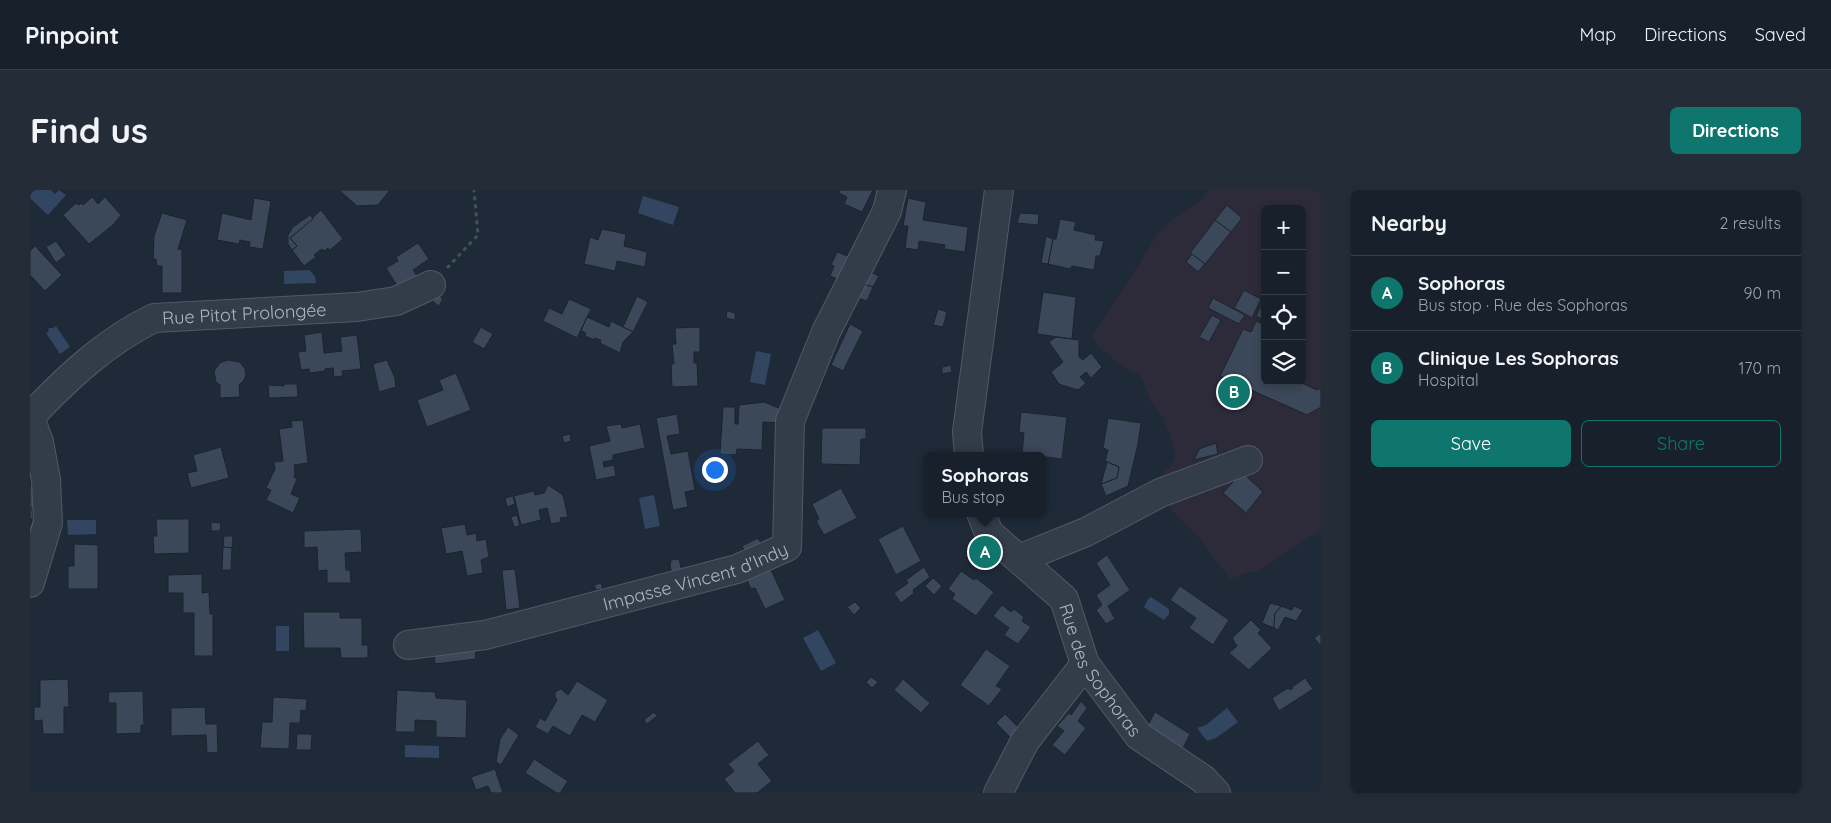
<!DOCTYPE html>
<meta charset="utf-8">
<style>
body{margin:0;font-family:Quicksand,sans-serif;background:#242d37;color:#f1f3f6}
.controls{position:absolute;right:15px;top:15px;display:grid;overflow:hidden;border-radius:8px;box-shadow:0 2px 8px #0003}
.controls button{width:45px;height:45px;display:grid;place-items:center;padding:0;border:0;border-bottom:1px solid #363e47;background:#17202b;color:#f1f3f6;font:25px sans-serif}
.you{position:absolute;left:684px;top:279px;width:18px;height:18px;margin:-12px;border:4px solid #fff;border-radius:50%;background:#1a73e8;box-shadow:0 0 0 8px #1a73e833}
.badge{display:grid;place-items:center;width:32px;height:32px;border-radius:50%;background:#0f766e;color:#fff;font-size:16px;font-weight:700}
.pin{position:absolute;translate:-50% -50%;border:2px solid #fff;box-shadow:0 1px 5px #0006}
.popup{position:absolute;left:894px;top:262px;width:122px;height:65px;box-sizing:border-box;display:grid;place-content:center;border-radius:8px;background:#17202b;filter:drop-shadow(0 1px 4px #0005);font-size:16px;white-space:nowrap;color:#9ea3a9}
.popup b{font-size:19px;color:#f1f3f6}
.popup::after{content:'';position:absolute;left:50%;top:100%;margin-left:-10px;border:10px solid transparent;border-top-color:#17202b}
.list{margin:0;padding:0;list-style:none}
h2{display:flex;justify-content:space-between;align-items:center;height:65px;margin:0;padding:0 20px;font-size:21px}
h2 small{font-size:16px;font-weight:400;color:#9ea3a9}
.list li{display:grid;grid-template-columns:32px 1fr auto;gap:15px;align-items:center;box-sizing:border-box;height:75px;padding:0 20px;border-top:1px solid #363e47}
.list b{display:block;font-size:19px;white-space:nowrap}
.list p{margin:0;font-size:16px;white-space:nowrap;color:#9ea3a9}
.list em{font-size:16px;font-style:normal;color:#9ea3a9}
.actions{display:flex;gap:10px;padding:15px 20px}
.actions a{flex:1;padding:11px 0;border:1px solid #0f766e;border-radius:8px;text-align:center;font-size:18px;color:#0f766e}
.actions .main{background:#0f766e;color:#fff}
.icon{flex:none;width:28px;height:28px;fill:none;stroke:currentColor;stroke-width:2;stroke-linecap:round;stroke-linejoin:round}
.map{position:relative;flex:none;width:1291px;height:603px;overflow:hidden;border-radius:8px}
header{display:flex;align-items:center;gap:30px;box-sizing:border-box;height:70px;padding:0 25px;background:#17202b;border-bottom:1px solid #363e47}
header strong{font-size:24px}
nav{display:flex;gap:28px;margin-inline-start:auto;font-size:18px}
.intro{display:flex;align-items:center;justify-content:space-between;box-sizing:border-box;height:120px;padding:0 30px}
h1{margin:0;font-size:35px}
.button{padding:12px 22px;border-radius:8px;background:#0f766e;color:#fff;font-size:18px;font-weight:700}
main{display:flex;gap:30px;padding:0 30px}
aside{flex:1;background:#17202b;border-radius:8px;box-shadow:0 2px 8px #0003}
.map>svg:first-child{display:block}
.medical{fill:#2d2b3a;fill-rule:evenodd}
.water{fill:#324561}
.building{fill:#3b4859;stroke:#1b2330}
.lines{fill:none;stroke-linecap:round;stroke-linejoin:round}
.minor-casing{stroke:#505967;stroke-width:30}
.path{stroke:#3f5457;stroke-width:3;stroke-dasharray:4 4;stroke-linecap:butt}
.minor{stroke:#333c49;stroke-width:28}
.labels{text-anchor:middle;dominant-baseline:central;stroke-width:4.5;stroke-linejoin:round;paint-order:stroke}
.street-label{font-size:18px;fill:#adb6c6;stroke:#19212d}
</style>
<header>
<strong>Pinpoint</strong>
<nav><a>Map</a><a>Directions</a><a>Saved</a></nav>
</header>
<div class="intro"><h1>Find us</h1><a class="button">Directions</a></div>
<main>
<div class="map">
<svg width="1291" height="603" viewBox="0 0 1291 603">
<rect width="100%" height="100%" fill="#1f2a39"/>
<path class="medical" d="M 1179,0 L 1291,0 L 1291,340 L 1227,382 L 1218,382 L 1200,389 L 1170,349 L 1141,319 L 1122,292 L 1141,276 L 1145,267 L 1144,257 L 1133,227 L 1121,212 L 1111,186 L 1090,175 L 1069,157 L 1062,147 L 1132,38 L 1174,8 ZM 1235,19 L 1272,19 L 1272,191 L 1235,191 Z"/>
<g class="water">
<polygon points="0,0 21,0 25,4 29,0 36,5 18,25 0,8"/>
<polygon points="613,6 649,17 643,35 608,23"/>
<polygon points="279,80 285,86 286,93 254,94 254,81"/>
<polygon points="26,136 40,157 30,164 16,143 18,142 19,138 23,138"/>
<polygon points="726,161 741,164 735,195 720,192"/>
<polygon points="624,305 630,336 615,339 609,308"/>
<polygon points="37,330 66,330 66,344 38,345"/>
<polygon points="1121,407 1139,419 1139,424 1134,430 1115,418 1114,417 1118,409"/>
<rect x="246" y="436" width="13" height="25"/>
<polygon points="788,440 806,473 791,481 773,448"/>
<polygon points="1197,518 1208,532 1186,548 1177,551 1167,538 1176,535"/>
<polygon points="375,555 409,556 409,568 375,567"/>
</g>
<g class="building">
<polygon points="309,0 360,0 348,15 327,16"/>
<polygon points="810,0 843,0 832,22 814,14 817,7 809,3"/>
<polygon points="62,7 68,14 75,7 91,25 83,35 59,54 33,25 46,13 49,15 51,13 53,15"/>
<polygon points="224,8 241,11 233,59 219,57 220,52 210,50 209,54 187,50 192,23 221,30"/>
<polygon points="878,8 896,12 893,30 938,37 935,62 914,59 915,55 889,51 888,60 875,58 878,36 873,36"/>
<polygon points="1197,15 1212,28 1201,42 1185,30"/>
<polygon points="291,20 313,49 300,60 298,58 294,61 292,59 284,65 286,67 274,76 262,60 267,56 260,48"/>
<polygon points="132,23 157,30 148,59 152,60 152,103 132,103 132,76 127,76 126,69 123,69 124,46"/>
<polygon points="990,23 1009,24 1008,35 987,33"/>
<polygon points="280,25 283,29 260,48 267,56 262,60 258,54 258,45 263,37"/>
<polygon points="1030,29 1046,32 1044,40 1066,45 1065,50 1074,51 1070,66 1066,66 1064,80 1042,76 1040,79 1018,74 1023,49 1026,49"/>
<polygon points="1185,30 1201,42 1175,74 1160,63"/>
<polygon points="572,39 596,44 594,56 617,62 615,77 587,71 585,81 554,74 560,47 568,50"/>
<polygon points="1016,46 1023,49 1018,74 1011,73"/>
<polygon points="26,51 36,65 26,73 16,57"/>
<polygon points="388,53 399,69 383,80 390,90 371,102 356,78 368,71 366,67"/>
<polygon points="5,56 32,85 15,101 0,85 0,61"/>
<polygon points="807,62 823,68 816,92 800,86 804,76 801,75"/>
<polygon points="1162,64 1175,74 1168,82 1156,72"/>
<polygon points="838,81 849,86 843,97 833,94"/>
<polygon points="833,94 843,97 837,111 825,107"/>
<polygon points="1214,100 1231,109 1222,128 1204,118"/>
<polygon points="1013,102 1046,107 1042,149 1007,144"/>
<polygon points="408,105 413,109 409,116 403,112"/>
<polygon points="607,106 618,112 603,142 593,137"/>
<polygon points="1183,108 1215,125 1209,134 1178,118"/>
<polygon points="539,109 561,119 547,148 513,131 519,118 532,124"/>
<polygon points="1234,110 1235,110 1235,131 1226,126"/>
<polygon points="908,119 917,122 913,137 903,135"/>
<polygon points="697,121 705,123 705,130 696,128"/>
<polygon points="1182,125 1191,130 1179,152 1169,147"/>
<polygon points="557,127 579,137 581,131 603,142 593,152 590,163 570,153 571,150 564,148 564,150 555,146 556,143 551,141"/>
<polygon points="1226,131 1235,135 1235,191 1268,191 1287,200 1291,198 1291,217 1277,225 1190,186 1213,139 1221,142"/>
<polygon points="820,134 833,141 813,181 801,175"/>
<polygon points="451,137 463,144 454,159 442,152"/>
<polygon points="670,137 670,162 664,162 664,173 667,173 668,196 642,197 641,174 644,174 642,154 646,154 645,138"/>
<polygon points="292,142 294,163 312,161 310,147 327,145 331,179 312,181 313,186 304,187 303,178 295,179 295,181 280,183 279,179 271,180 268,162 276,161 274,145"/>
<polygon points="1026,147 1049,150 1049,167 1053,170 1061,163 1072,177 1061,188 1056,182 1050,187 1056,193 1048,200 1029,194 1021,182 1033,172 1019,152"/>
<polygon points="198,170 210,172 215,179 216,185 214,190 209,195 210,207 190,208 190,195 186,192 184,181 190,173"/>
<polygon points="357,170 365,188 366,197 349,202 343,174"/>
<polygon points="921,175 922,182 912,184 912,177"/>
<polygon points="426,183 441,220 397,237 387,210 413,200 409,190"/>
<polygon points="254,194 267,194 268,207 239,208 238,195 254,196"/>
<polygon points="734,212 756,221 754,233 733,232 732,260 707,259 706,265 690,264 693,217 705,217 705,234 708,234 709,215"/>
<polygon points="991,222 1037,227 1032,269 992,264 994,243 989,242"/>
<polygon points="647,224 650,244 637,246 641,264 658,261 665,300 655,302 658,317 643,320 626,228"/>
<polygon points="1078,228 1111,233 1108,254 1098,296 1076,306 1071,294 1087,288 1089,277 1075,271 1078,260 1073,258"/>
<polygon points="273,230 278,273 264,275 265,283 264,287 267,289 261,304 270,308 263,323 236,310 241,300 236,298 245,279 244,272 253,271 249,239 262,237 261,231"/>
<polygon points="591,234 592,238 610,234 615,258 583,265 583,270 573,272 574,277 584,275 586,286 566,290 559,256 580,251 576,236"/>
<polygon points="792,238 836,238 836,249 831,249 830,275 791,274"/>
<polygon points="540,244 541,251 534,253 532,246"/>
<polygon points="1186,253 1188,264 1164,270 1169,259"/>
<polygon points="191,257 199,288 161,298 157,283 167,281 163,265"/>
<polygon points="1077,272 1089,277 1087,288 1071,294"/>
<polygon points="1212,282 1233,302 1216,323 1193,303"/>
<polygon points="518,295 533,305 538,327 530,328 531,332 521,334 517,318 509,320 511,330 491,335 484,306 504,301 505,305 514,303"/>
<polygon points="0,296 8,296 9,316 2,317 3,329 0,329"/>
<polygon points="811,298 827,328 794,345 786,331 789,329 782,314"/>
<polygon points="483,306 485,314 477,317 475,308"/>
<polygon points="9,316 0,351 0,336 3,329 2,317"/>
<polygon points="487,325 490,336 484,337 481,327"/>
<polygon points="126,329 159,329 159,363 124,364 123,346 127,346"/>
<polygon points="181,332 191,333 190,341 181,341"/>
<polygon points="435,334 437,345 446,343 447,351 456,349 459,367 451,370 453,383 437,386 432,361 416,364 411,338"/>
<polygon points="873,336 891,371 866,385 848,349"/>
<polygon points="331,339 332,362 315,363 316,380 320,380 321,393 297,393 297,380 288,381 287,357 274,358 274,341"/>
<polygon points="194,346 203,346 202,358 193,357"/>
<polygon points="728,348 735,360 719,370 712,356"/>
<polygon points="44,354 68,355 68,399 38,399 38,376 44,376"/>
<polygon points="193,357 202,358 201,380 192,380"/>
<polygon points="1077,365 1100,400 1078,416 1085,429 1076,434 1066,420 1072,415 1066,405 1080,395 1066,373"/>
<polygon points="649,369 653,386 643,388 640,376 641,370"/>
<polygon points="741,375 741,380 755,410 735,419 725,398 721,399 713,381"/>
<polygon points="894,377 900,387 883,400 884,403 871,413 864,403 878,393 876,390"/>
<polygon points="485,379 490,418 476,420 472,380"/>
<polygon points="931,381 944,390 946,388 964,402 946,426 922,409 925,404 918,399"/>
<polygon points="172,384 172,403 179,402 180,424 183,424 183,466 164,466 164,423 153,423 153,403 138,403 138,385"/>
<polygon points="903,388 912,396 904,405 895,396"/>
<polygon points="571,393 573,399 566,400 564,395"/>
<polygon points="1150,396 1199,430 1183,455 1159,438 1166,428 1140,410"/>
<polygon points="825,412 831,418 824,425 817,417"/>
<polygon points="1240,413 1251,416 1245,424 1244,438 1232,433"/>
<polygon points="972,415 981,422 984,419 994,427 992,431 1001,437 988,454 974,445 979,438 963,426"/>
<polygon points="1251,416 1262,420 1264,416 1273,420 1266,431 1255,427 1248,440 1244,438 1244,432 1245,424"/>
<polygon points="273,422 310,422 310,428 332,428 332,455 338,455 338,468 311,468 310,458 274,458"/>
<polygon points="1221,430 1231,440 1228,443 1242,458 1219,480 1199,463 1207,456 1202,448"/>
<polygon points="1291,443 1291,456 1284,448"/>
<polygon points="445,456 446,469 405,474 404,461"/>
<polygon points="956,459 980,476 966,496 972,499 959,516 930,495"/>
<polygon points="841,487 848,492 842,498 836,492"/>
<polygon points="1275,488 1283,499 1249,521 1242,508 1258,498 1260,500 1263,498 1262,497"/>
<polygon points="38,489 39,517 34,517 34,544 13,544 12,530 4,531 4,517 10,517 10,490"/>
<polygon points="873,489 900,513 891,523 864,500"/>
<polygon points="547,491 578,510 565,532 552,525 540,546 523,536 518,544 505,537 510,528 515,531 527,510 525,507 525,502 531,499 538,505"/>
<polygon points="367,500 405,502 406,508 437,510 436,548 406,547 406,531 385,530 385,542 365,542"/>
<polygon points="113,501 114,535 111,535 111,543 86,544 86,513 78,513 79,502"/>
<polygon points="243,507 277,509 276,521 271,520 270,533 260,533 259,559 230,558 232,532 242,532"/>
<polygon points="1051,511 1057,518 1048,531 1056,538 1035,565 1022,555 1034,541 1027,536 1039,523 1041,525"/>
<polygon points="175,517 176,534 187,534 188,562 177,563 176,545 141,546 141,518"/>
<polygon points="624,522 627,526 617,534 614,530"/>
<polygon points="1125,522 1160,544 1153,558 1117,537"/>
<polygon points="975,524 992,541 986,553 966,533"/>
<polygon points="478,537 489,545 471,575 466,572 470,549"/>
<polygon points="267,544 282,544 281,560 266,560"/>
<polygon points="728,551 739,565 728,574 742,591 727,603 705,603 694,589 704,581 698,574"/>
<polygon points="504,569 538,591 530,603 527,603 495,583"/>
<polygon points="465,579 473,603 461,603 458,596 446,600 441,587"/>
</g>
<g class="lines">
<g class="minor-casing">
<g id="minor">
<path id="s1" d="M 0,227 C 36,189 76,151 124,128 L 327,117 L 366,111 L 401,95"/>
<polyline points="0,228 9,252 16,290 18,333 0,393"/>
<polyline points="939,266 937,242 969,0"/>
<path id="s2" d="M 951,323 L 959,343 L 1034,409 L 1055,474 L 1109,546 L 1173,589 L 1186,603"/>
<polyline points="989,369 1056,342 1130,303 1218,270"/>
<path id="s3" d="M 378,455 L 455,445 L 707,379 L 757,357 L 760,231 L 796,142 L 857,21 L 862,0"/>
<polyline points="968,603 995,551 1055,474"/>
</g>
</g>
<polyline class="path" points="417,78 448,45 444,0"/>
<use href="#minor" class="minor"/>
</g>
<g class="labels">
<g class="street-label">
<text stroke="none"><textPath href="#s1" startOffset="250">Rue Pitot Prolongée</textPath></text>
<text stroke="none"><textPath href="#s3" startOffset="296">Impasse Vincent d'Indy</textPath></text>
<text stroke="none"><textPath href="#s2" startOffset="202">Rue des Sophoras</textPath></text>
</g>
</g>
</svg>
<div class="controls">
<button>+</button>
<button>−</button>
<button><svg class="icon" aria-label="locate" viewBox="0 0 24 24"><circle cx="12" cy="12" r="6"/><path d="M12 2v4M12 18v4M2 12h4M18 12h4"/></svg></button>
<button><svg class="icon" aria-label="layers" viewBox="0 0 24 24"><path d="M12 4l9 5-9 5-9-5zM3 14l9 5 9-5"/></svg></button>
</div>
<div class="you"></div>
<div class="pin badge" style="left:955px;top:362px">A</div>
<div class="popup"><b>Sophoras</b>Bus stop</div>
<div class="pin badge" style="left:1204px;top:202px">B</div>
</div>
<aside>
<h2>Nearby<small>2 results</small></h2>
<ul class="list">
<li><span class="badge">A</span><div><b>Sophoras</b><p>Bus stop · Rue des Sophoras</p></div><em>90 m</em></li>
<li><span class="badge">B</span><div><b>Clinique Les Sophoras</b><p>Hospital</p></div><em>170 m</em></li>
</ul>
<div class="actions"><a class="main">Save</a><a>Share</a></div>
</aside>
</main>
